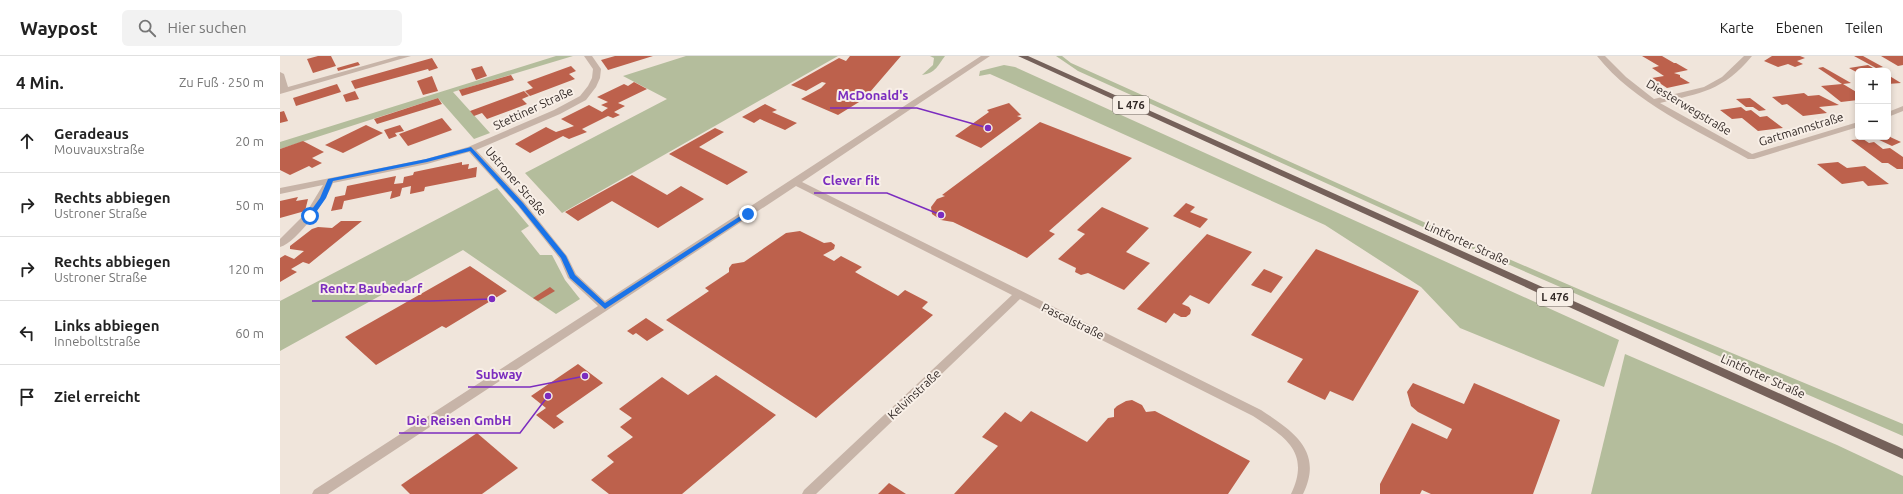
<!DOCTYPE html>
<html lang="de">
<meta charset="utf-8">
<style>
body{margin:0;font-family:Ubuntu,sans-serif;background:#f2f2f2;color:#222}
.controls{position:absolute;right:12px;top:12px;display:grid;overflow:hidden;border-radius:6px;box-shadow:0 2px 6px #0003}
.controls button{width:36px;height:36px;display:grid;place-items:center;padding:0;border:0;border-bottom:1px solid #e0e0e0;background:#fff;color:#222;font:20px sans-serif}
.stop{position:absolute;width:12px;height:12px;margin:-9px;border:3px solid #1a73e8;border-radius:50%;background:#fff}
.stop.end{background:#1a73e8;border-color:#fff;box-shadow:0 1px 4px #0008}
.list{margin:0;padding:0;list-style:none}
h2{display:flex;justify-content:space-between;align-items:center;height:52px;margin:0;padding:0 16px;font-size:17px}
h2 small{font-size:13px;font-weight:400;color:#767676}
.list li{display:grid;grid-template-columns:26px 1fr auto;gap:12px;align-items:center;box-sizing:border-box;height:64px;padding:0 16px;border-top:1px solid #e0e0e0}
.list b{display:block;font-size:15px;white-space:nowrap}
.list p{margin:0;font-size:13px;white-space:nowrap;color:#767676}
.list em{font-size:13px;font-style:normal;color:#767676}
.icon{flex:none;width:22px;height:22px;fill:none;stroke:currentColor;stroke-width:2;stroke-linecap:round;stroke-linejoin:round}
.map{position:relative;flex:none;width:1623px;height:438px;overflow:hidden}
header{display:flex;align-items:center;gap:24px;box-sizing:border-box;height:56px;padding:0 20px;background:#fff;border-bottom:1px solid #e0e0e0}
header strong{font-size:19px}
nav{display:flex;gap:22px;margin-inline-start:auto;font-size:14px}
.search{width:280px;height:36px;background:#f2f2f2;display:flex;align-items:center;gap:10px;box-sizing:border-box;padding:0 14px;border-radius:6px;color:#767676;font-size:15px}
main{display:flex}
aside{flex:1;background:#fff}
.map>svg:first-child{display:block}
.green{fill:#b4bd9c}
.building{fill:#bd614c}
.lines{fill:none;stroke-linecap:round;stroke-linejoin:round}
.minor{fill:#c7b4a8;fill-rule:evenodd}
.major{fill:#75615a;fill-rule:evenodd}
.route{fill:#1a73e8}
.labels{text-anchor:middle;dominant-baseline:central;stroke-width:4;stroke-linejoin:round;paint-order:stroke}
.shield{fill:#f8efe7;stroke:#6f6661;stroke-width:1}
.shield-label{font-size:11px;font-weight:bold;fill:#342b28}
.street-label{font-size:12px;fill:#342b28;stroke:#f8efe7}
.leader{fill:none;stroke:#7b2cbf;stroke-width:1.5}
.callout-dot{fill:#7b2cbf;stroke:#f8efe7;stroke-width:1.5}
.callout-label{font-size:13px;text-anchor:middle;font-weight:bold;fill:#7b2cbf;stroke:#f8efe7;stroke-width:4;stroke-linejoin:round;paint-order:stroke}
</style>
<header>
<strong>Waypost</strong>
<div class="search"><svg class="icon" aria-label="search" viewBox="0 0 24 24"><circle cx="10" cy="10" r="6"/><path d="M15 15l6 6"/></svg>Hier suchen</div>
<nav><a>Karte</a><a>Ebenen</a><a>Teilen</a></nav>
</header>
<main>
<aside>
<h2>4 Min.<small>Zu Fuß · 250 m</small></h2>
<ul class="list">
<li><svg class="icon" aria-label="ahead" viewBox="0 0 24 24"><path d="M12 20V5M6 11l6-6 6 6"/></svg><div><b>Geradeaus</b><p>Mouvauxstraße</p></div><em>20 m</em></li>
<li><svg class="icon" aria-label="right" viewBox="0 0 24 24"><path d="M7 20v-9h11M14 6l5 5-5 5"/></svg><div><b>Rechts abbiegen</b><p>Ustroner Straße</p></div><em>50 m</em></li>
<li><svg class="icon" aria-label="right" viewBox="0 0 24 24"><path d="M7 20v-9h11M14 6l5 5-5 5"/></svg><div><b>Rechts abbiegen</b><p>Ustroner Straße</p></div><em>120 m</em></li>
<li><svg class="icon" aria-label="left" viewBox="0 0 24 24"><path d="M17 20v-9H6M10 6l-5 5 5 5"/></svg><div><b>Links abbiegen</b><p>Inneboltstraße</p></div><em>60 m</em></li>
<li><svg class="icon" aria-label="arrive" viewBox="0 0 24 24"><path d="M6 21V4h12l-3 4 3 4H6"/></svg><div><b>Ziel erreicht</b></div></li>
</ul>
</aside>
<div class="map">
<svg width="1623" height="438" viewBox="0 0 1623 438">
<rect width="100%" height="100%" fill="#f0e5db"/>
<g class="green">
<polygon points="276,0 293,0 173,36 210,77 194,83 158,42 0,93 0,86"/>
<polygon points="406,0 558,0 282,157 245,117 387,43 343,20"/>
<path d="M 650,0 L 665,0 C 658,9 656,17 642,19 L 653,9 L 654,2 Z"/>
<polygon points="776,0 782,0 791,7 1157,172 1317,241 1623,368 1623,380 1154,176 798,15"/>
<polygon points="724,9 735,11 1339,284 1324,331 1180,272 1141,231 1045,169 710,18 699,20 700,15"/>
<polygon points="217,132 249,170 241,175 260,199 272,199 285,224 300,243 276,258 183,194 0,295 0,245"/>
<polygon points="1345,298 1557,389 1623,420 1623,438 1311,438"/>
</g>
<g class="building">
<polygon points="38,0 51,0 56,10 33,17 27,3"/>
<polygon points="335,0 373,0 328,14 321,4"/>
<polygon points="570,0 621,0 584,43 558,59 521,43 541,32 546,27 542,26 526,35 511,29 559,2 566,5"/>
<polygon points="1362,0 1382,0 1394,7 1396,7 1408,14 1394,17 1400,19 1400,21 1410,27 1387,32 1372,22 1384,20 1372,12 1379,10"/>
<polygon points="1492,0 1520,0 1525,2 1517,5 1523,8 1515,11 1508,8 1498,11 1484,5"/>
<polygon points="1574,0 1583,0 1603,11 1596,12"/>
<polygon points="1601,0 1623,0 1623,9 1618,10"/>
<polygon points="152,2 158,12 149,15 148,13 75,33 71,25"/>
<polygon points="78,6 80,9 58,15 57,12"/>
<polygon points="1588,9 1598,15 1578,15 1578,17 1569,12"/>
<polygon points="202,10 207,20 196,24 191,13"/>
<polygon points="291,10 296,15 289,18 295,23 250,40 245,35 253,32 247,26"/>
<polygon points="1543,11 1571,27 1563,28 1578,37 1578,44 1561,46 1541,30 1562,28 1538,12"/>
<polygon points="231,19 234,24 182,40 179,34"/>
<polygon points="1608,19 1621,27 1608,28"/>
<polygon points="152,20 158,35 143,39 137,25"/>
<polygon points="354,26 367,33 338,47 345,50 334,56 340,59 333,62 328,60 302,73 307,76 289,83 283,80 250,97 235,88 266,71 276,76 294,70 281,63 309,49 322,56 328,52 321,49 328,46 317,41 344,28 348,30"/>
<polygon points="57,28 61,36 16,50 13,42"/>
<polygon points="75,35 79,43 66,46 63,39"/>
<polygon points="244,35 249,40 242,43 247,48 207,63 202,57 194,60 190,55"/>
<polygon points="1524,37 1528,40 1539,39 1559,49 1539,51 1547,57 1523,60 1507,48 1502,49 1492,41"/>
<polygon points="158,42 162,48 97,68 94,63"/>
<polygon points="1470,42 1486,54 1479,55 1473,51 1466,51 1456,43"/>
<polygon points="729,47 741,59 737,60 742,62 701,92 675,80 709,56 707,54"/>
<polygon points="485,48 497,54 492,56 517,67 505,74 480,63 474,67 462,61"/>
<polygon points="1461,51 1466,55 1471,54 1480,61 1487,60 1503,72 1478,75 1462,62 1452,63 1440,54"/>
<polygon points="4,55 8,65 0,67 0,56"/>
<polygon points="162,62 172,74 128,90 119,78"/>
<polygon points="760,66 852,102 769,175 775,178 747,202 673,166 661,164 652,158 651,151 657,143 665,140 662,139"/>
<polygon points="86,69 103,77 63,97 45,89"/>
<polygon points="120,69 124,75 115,77 117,80 109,83 104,74"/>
<polygon points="435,72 444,76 419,91 468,116 447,129 389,98"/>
<polygon points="1608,80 1621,86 1612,90 1593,81"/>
<polygon points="1583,83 1589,87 1594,86 1603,93 1610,92 1623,101 1623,113 1617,113 1608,107 1602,107 1571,84"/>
<polygon points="23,85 44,96 32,102 42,107 32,112 29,110 10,119 0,114 0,93"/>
<polygon points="182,106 182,109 189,108 188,113 197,111 196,121 145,131 144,135 130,138 131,130 122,132 120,140 110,143 112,135 64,145 62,153 51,155 55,141 65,139 67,130 116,120 114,128 123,127 124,121 133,119 134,116"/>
<polygon points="1558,106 1567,112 1585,110 1609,128 1588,130 1583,125 1562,128 1537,108"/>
<polygon points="352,119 387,139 401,130 424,143 378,172 332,145 298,165 285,156"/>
<polygon points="18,141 16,145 28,143 25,155 0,162 0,145"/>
<polygon points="906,147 915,151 910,156 928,163 920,172 893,160"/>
<polygon points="822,151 869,172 846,196 870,207 844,234 808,217 801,219 795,216 796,212 778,203 805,178 797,174"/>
<polygon points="61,165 82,165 29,208 23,206 11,213 17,216 0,226 0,202 5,199 14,203 24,195 10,193 10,190 32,173 38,171 52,172"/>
<polygon points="520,175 544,187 551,186 555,189 554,193 543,199 554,205 561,200 582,211 575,216 618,240 625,234 648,246 642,252 653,259 536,362 386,264 429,235 425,232 449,216 449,212 452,208 464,206 506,177"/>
<polygon points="927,178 972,196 929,248 910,239 902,248 909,251 911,254 910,258 906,261 901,261 894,257 886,267 857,253"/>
<polygon points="1036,193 1139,235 1073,345 1050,335 1045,344 1007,326 1023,303 971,279"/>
<polygon points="190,210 227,235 166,272 162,270 96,309 65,281"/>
<polygon points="984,213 1003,221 991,237 971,229"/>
<polygon points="270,231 275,235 258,245 253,242"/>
<polygon points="366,262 384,274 367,285 356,277 353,279 347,275"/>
<polygon points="298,308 323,327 276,360 284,366 274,373 256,359 266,352 251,340"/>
<polygon points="436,319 496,359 402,438 329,438 311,424 334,406 327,400 353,381 340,371 352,362 339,353 382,321 408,339"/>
<polygon points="1133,327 1184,348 1194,327 1280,364 1253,438 1151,438 1142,434 1140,438 1100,438 1100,428 1132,367 1167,383 1172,373 1138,356 1131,350 1127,336"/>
<polygon points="852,344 862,349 866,356 875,355 970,405 948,438 674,438 718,390 702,381 725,356 741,366 751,355 807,386 828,362 834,361 834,353 837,350 846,345"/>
<polygon points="197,377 238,412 202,438 130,438 121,429"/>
<polygon points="609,427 626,438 598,438"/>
</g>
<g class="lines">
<g class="minor">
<polygon points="119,0 131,0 0,38 0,16 4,18 8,31"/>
<path d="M 304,0 L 312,0 L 321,13 L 320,22 L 316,31 L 306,44 L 280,58 L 196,94 L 244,146 L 287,200 L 296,218 L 325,245 L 701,0 L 710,0 L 522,126 L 981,354 C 1013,375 1044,395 1023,438 L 1011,438 C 1031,396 1005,381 973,360 L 740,243 L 536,438 L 522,438 L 524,434 L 732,239 L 516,130 L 48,438 L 32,438 L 34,434 L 318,250 L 288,222 L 280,203 L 238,150 L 189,96 L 147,108 L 53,127 C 46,144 18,186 0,191 L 0,183 L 26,157 L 43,129 L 0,138 L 0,132 L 146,103 L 188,91 L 274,54 L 300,40 L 308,30 L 312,22 L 313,13 Z"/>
<path d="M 1317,0 L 1325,0 L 1346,21 L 1374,43 L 1424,31 L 1442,21 L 1464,0 L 1472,0 C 1443,35 1421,37 1380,47 L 1472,98 L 1578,66 L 1578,71 L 1474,103 L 1468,103 C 1417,74 1354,47 1317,0 Z"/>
<polygon points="1623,50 1623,55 1608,61 1608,56"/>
</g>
<polygon class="major" points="738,0 748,0 1623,393 1623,403"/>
</g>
<polygon class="route" points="191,91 243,147 286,200 295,219 325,247 465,157 471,158 325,253 290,222 281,202 239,150 190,95 147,106 53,125 46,142 32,162 27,160 40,142 48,123 146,103"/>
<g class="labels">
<g class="shield">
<rect x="833" y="40" width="36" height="18" rx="3"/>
<rect x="1257" y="232" width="36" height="18" rx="3"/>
</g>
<g class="shield-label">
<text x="851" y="49">L 476</text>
<text x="1275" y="241">L 476</text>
</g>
<g class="street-label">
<text transform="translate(1409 51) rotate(31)">Diesterwegstraße</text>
<text transform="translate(253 52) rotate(-25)">Stettiner Straße</text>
<text transform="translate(1521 73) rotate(-17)">Gartmannstraße</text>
<text transform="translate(236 125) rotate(49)">Ustroner Straße</text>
<text transform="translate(1187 187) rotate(24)">Lintforter Straße</text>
<text transform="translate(793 265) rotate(26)">Pascalstraße</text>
<text transform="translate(1483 320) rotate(24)">Lintforter Straße</text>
<text transform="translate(634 338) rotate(-43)">Kelvinstraße</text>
</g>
</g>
<path class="leader" d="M708 72L637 52H550M661 159L607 137H534M212 243L150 245H32M305 320L250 331H188M268 340L240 377H119"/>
<g class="callout-dot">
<circle cx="708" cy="72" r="4"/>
<circle cx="661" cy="159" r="4"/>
<circle cx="212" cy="243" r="4"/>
<circle cx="305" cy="320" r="4"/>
<circle cx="268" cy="340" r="4"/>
</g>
<g class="callout-label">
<text x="593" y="44">McDonald's</text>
<text x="571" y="129">Clever fit</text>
<text x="91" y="237">Rentz Baubedarf</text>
<text x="219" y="323">Subway</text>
<text x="179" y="369">Die Reisen GmbH</text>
</g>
</svg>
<div class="controls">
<button>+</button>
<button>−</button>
</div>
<div class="stop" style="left:30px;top:160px"></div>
<div class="stop end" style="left:468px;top:158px"></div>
</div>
</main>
